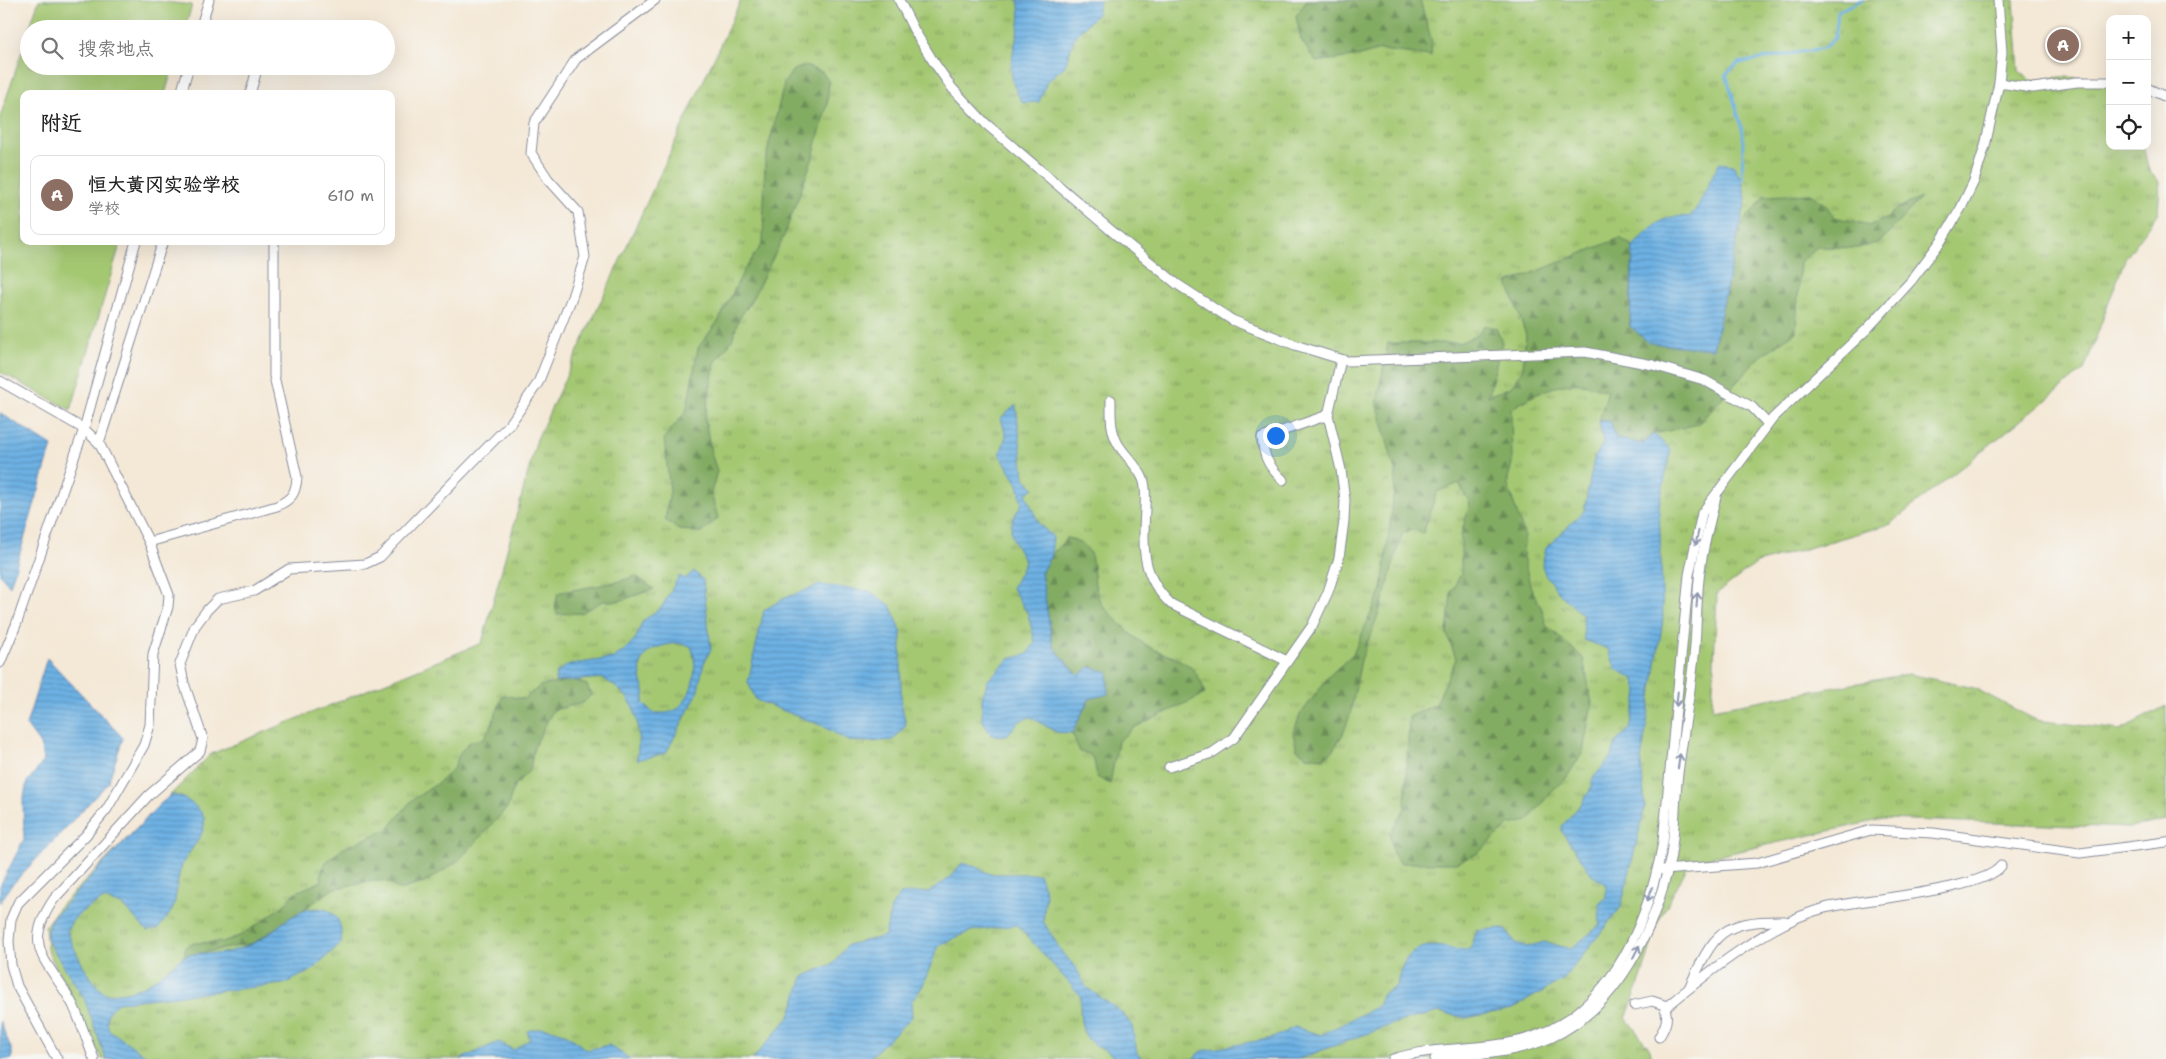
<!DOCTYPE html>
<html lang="zh">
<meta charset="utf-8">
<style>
body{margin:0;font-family:"Shantell Sans","LXGW WenKai TC",sans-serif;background:#f6f6f6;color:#222}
.controls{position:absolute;right:15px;top:15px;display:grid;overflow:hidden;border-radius:10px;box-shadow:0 5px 20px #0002}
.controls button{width:45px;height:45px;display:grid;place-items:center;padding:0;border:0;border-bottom:1px solid #e0e0e0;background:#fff;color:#222;font:25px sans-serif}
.you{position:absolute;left:1275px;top:435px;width:18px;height:18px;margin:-12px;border:4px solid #fff;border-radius:50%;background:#1a73e8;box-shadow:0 0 0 8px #1a73e833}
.badge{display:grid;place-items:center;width:32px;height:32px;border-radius:50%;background:#d93025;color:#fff;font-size:16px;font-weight:700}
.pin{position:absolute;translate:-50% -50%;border:2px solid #fff;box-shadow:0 1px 5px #0006}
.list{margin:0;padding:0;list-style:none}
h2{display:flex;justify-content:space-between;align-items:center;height:65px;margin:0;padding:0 20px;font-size:21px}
h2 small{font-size:16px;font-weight:400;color:#767676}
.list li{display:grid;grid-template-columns:32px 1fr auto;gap:15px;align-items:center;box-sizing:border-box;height:80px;margin:0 10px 10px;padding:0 10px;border:1px solid #e0e0e0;border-radius:10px}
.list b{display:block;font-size:19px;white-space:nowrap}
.list p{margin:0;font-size:16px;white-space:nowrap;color:#767676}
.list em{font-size:16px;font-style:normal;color:#767676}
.icon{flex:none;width:28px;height:28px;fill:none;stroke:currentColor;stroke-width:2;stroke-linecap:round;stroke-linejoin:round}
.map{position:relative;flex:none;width:2166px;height:1059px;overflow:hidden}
.search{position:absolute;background:#fff;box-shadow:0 5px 20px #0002;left:20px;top:20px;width:375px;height:55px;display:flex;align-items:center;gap:12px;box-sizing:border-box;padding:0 18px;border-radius:28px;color:#767676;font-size:19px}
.panel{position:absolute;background:#fff;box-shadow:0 5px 20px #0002;left:20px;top:90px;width:375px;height:155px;border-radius:10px}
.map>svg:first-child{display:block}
.grass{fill:url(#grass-tufts);stroke:#607c68}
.forest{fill:url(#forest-firs);stroke:#4f6e61}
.green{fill:#a4c872;stroke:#607c68}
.water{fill:url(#water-rules);stroke:#4470a0;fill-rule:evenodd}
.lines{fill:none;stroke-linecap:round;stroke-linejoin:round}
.stream{stroke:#6db1e3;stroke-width:3}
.street-casing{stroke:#888c9a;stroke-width:11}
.street{stroke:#fff;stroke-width:9}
.oneway{stroke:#8d97ae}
</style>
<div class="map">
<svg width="2166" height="1059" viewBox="0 0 2166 1059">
<defs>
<pattern id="grass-tufts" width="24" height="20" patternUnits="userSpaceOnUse" patternTransform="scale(1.25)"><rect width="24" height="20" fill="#a4c872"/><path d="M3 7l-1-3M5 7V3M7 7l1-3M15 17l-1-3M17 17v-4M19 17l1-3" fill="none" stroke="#85a361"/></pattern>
<pattern id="forest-firs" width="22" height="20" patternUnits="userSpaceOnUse" patternTransform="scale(1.25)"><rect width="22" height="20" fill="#83ac64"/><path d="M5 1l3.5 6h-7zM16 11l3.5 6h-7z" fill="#6a8c56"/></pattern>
<pattern id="water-rules" width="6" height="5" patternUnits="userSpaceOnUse" patternTransform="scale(1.25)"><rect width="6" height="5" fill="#6db1e3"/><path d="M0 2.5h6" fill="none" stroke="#5990bb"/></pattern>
</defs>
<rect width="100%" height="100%" fill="#f6f6f2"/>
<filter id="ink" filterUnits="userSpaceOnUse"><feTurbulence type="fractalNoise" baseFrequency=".02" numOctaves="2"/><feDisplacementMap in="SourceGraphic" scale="10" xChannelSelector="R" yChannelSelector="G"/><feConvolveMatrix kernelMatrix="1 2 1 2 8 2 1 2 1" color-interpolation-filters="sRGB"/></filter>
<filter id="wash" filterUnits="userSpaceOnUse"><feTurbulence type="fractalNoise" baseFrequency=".0096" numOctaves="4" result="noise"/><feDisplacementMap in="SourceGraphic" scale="20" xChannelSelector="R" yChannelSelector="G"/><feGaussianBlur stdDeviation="1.12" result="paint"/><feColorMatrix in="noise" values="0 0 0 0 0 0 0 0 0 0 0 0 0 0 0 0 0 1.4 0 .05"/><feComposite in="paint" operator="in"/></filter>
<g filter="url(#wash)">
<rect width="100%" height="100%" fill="#f4e8d6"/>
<polygon class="grass" points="741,0 2014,0 2019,71 2031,81 2061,77 2110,79 2110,146 2143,146 2149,171 2160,182 2158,214 2125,259 2084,370 1890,524 1757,563 1717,593 1712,709 1909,674 1974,688 2036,720 2120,730 2166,706 2166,820 2130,828 1883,819 1690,862 1657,924 1642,976 1626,1018 1650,1049 1652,1059 102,1059 47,949 45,926 59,907 211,754 482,643 537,439"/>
<g class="forest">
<polygon points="1307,0 1420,0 1432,42 1431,56 1380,50 1360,56 1316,62 1301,40 1296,16"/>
<polygon points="805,66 822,72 829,82 827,105 813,157 784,236 749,305 739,318 732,340 715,363 705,418 711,453 717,471 711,493 718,518 703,532 679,530 665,520 670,491 664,438 686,412 698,348 719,320 743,272 763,243 765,162 769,145 784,84 792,71"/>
<path d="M 1811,194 L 1826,205 L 1834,217 L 1870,225 L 1886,219 L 1896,209 L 1921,198 L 1880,242 L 1858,248 L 1817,247 L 1800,262 L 1796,332 L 1761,356 L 1698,424 L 1654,434 L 1643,444 L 1616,439 L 1610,421 L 1599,421 L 1608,390 C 1596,390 1592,384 1581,384 C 1557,382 1530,396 1511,409 L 1512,463 L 1507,483 L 1524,534 L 1523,557 L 1531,588 L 1542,609 L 1546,625 L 1583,658 L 1592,703 L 1583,752 L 1567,777 L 1551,792 L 1528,821 L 1509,825 L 1478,853 L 1456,863 L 1400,863 L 1393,854 L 1390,834 L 1405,808 L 1409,717 L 1436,704 L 1456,659 L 1447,634 L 1451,592 L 1461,574 L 1461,535 L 1470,504 L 1459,483 L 1437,492 L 1423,533 L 1414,529 L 1402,534 L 1381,607 L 1361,660 L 1350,715 L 1343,734 L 1331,753 L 1323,758 L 1306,756 L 1297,749 L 1293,734 L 1300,715 L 1329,676 L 1353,654 L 1382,589 L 1396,475 L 1377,402 L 1388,343 L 1459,343 L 1477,335 L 1484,325 L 1496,328 L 1502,342 L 1488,396 L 1511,387 L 1523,368 L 1526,335 L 1508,283 L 1620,238 L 1633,246 L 1630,326 L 1713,349 L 1740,226 L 1765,196 Z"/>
<path d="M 1067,538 C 1109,545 1082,587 1107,610 C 1118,620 1128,633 1140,641 C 1168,661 1195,654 1205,694 L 1135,727 L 1118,741 L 1110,784 L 1097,777 L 1094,760 L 1090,754 L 1080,752 L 1072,733 L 1089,699 L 1079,676 L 1053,647 L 1041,573 L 1051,555 Z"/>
<path d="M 636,576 L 654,589 L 619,601 L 603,601 L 581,613 L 557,614 L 555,607 L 558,593 C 585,587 611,585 636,576 Z"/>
<polygon points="573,680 587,685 591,695 583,703 553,710 534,747 530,770 514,786 508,807 458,861 424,883 399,890 385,881 367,881 333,889 254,943 185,956 185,947 194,943 222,942 242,935 282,907 294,893 322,881 321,873 326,862 342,849 389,828 412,800 438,783 454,768 461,751 470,742 484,738 492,724 503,695 524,699 540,686"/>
</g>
<g class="green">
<polygon points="39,0 147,0 192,5 185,29 29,29"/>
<polygon points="29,31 29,66 173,66 165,94 24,94 24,241 121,241 71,410 0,372 0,117"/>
</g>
<g class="water">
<path d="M 1018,0 L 1100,0 L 1097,14 L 1075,36 L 1065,66 L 1047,81 L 1039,102 L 1023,103 C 995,63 1027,39 1018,0 Z"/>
<path d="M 1720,163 L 1733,165 L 1742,181 L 1746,199 L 1713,349 L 1649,343 L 1630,326 L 1633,246 C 1651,228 1662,213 1689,217 C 1704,204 1707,180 1720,163 Z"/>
<path d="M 1016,405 L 1024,477 L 1034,488 L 1026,494 L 1039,524 L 1053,537 L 1051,555 L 1041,573 L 1053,647 L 1079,676 L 1089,667 L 1108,672 L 1108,694 L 1089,699 L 1072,733 L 1056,732 L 1031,717 L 1021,720 L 1006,736 L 991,735 L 982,719 L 982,698 L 988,680 L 1009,659 L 1028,654 L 1035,642 L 1028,614 L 1012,588 L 1025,562 C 1011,537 1004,529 1022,504 L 1018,484 L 1000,455 L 1006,436 L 1001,418 Z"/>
<polygon points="0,413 52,446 10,586 0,574"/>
<path d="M 1599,421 L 1610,421 L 1616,439 L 1643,444 L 1654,434 L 1671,450 L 1659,506 L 1663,619 L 1641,761 L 1645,807 L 1621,907 L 1564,979 L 1512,1009 L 1466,1018 L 1439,1012 L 1399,1022 L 1298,1059 L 1193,1059 L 1202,1051 L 1273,1038 L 1295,1027 L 1321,1035 L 1378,1006 L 1383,994 L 1397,986 C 1401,959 1413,942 1443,947 C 1454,949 1460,952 1470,949 L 1477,931 L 1503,928 L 1516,943 L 1526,947 L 1545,942 L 1571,949 L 1600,925 L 1599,904 L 1606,898 L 1606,884 L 1593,876 L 1562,832 L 1562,826 L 1582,803 L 1590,790 L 1593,778 L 1612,756 L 1617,741 L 1630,729 L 1638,693 L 1633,678 L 1616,669 L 1608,649 L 1584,640 L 1583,615 L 1559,593 L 1545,574 L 1542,565 L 1546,548 L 1584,511 L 1594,459 L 1603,443 Z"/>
<path d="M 694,571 L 703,580 L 711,649 L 704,663 L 697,694 L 666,753 L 637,760 C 639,739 641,712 625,695 C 619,689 610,683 603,678 L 555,682 L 556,674 L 567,665 L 613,658 L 624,651 L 636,638 L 643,621 L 662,607 L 679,576 L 685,579 ZM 677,643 L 691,646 C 699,666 694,695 677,709 C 671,714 660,713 653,713 L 643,703 C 646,689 643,689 641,677 C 637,651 656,646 677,643 Z"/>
<polygon points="820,585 869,591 890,605 901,630 901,703 906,725 893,740 867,742 848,741 823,726 756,700 748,682 764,610 787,597"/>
<polygon points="47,658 123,738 108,783 10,887 0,903 0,886 24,839 23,802 27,782 44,761 40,744 26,725"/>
<path d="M 171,795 C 182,796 186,799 195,806 C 219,825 190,846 182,865 C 176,879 178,896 172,910 C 169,916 162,923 158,929 L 147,931 L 124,906 L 104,899 C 89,907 73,914 67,931 C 76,953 87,978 105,994 C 134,993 144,988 167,970 C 172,966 179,959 185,956 C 195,952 211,955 223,953 C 232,952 243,947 252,944 C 267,938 278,924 293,916 C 320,900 345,909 341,943 L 311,971 L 283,984 L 120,1002 C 106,1010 105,1016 109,1030 L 151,1059 L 106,1059 L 84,998 L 47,940 L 47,930 L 51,919 L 159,805 Z"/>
<path d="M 962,863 L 976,867 L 990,874 L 1039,874 L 1046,893 L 1043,921 L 1063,954 L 1075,966 L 1086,987 L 1122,1013 L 1132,1026 L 1137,1053 L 1142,1059 L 1115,1059 C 1104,1045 1102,1051 1093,1044 C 1078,1031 1080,1013 1081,996 L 1017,925 L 971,931 L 939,945 L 922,987 L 911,1002 L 912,1017 L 868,1059 L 753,1059 L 790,1016 L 803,977 L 834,963 L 847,945 L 885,936 L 891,908 L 900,894 L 929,892 L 950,878 Z"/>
<polygon points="0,1021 12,1051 12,1059 0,1059"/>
<path d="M 542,1028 C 562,1029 571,1037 586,1050 L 609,1045 L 630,1059 L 461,1059 L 498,1042 L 514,1050 L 530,1039 L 527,1031 Z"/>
</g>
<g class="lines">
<polyline class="stream" points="1742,181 1743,132 1726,74 1739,63 1824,48 1835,38 1838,11 1862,0"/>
</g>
</g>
<g filter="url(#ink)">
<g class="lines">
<g class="street-casing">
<g id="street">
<polyline points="899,0 914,30 933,61 952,88 985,123 1114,233 1177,284 1232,320 1295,345 1347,361 1585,352 1653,365 1704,380 1752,407 1768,424"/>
<polyline points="200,29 209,0"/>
<polyline points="1999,83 2033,88 2077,82 2110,82"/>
<polyline points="2147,88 2166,97"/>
<polyline points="181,94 189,66"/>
<polyline points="250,94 258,66"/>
<polyline points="0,381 84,429 99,443 149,542 169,595 168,607 153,654 150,725 144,745 107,809 86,835 18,903 11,919 9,941 11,965 17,986 57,1059"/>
<path d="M 1111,400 C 1111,416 1110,430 1118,444 C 1125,456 1138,466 1143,479 C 1147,488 1145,500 1145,509 C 1143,548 1141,576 1171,604 L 1287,661"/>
<polyline points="99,443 163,241"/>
<path d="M 1283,480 C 1269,467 1264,458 1262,438 L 1328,415"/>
<path d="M 149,542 L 277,506 C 292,499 296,493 297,477 L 274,376 L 274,241"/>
<polyline points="0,663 16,625 84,429 136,241"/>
<polyline points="1169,767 1212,753 1234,738 1312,626 1328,592 1339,558 1344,521 1345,500 1341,470 1328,415 1341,360"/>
<polyline points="1663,870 1757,863 1871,830 1933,833 2080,853 2166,842"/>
<path d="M 1689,988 C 1714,933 1721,920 1785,921"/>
<path d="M 1634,1005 L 1652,1001 L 1664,1005 C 1669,1018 1666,1026 1659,1037"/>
<path d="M 1665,1008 C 1707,973 1772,921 1825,908 C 1860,899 1983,891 2001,866"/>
<path d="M 94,1059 C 87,1041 81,1022 73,1005 C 51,962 19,950 54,899 L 148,796 L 200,751 L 203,739 L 184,683 L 180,664 L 195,626 L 207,610 L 218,599 L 254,591 L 289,569 L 365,564 L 380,557 L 510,424 L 538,383 L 572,297 L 585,257 L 578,212 L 548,179 L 531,153 L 534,123 L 576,59 L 655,0"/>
<path d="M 1393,1059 C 1430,1047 1471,1050 1509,1043 C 1606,1026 1647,929 1663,842 L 1689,575 L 1702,513 L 1773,418 L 1867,329 L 1911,281 L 1941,241 L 1961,208 L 1974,181 L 1985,146 L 1999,83 L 2002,52 L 1998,0"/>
<path d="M 1435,1059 C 1472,1056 1515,1053 1550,1038 C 1619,1007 1654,930 1670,860 C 1676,829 1674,797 1679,766 C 1684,730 1690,694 1694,657 C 1697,629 1696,600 1700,571 C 1703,546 1710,521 1716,497"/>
</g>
</g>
<use href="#street" class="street"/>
</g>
<defs><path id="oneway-shaft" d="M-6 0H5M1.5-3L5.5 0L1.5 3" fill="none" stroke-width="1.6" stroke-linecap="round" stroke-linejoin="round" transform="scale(1.25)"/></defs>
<g class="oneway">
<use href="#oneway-shaft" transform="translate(1697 538) rotate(102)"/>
<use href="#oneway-shaft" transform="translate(1697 600) rotate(-86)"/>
<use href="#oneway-shaft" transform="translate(1677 699) rotate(96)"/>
<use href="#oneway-shaft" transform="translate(1679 761) rotate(-82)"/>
<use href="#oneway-shaft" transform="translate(1650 894) rotate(109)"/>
<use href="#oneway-shaft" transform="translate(1636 952) rotate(-63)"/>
</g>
</g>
</svg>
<div class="controls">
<button>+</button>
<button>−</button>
<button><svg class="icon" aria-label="locate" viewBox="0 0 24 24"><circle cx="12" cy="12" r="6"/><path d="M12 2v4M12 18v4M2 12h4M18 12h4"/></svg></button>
</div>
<div class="you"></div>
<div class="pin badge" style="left:2063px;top:45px;background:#8d6e63">A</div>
<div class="search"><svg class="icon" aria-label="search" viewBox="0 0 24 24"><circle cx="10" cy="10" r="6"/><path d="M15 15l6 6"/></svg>搜索地点</div>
<section class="panel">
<h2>附近<small></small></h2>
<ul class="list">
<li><span class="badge" style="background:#8d6e63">A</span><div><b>恒大黄冈实验学校</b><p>学校</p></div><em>610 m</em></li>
</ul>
</section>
</div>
